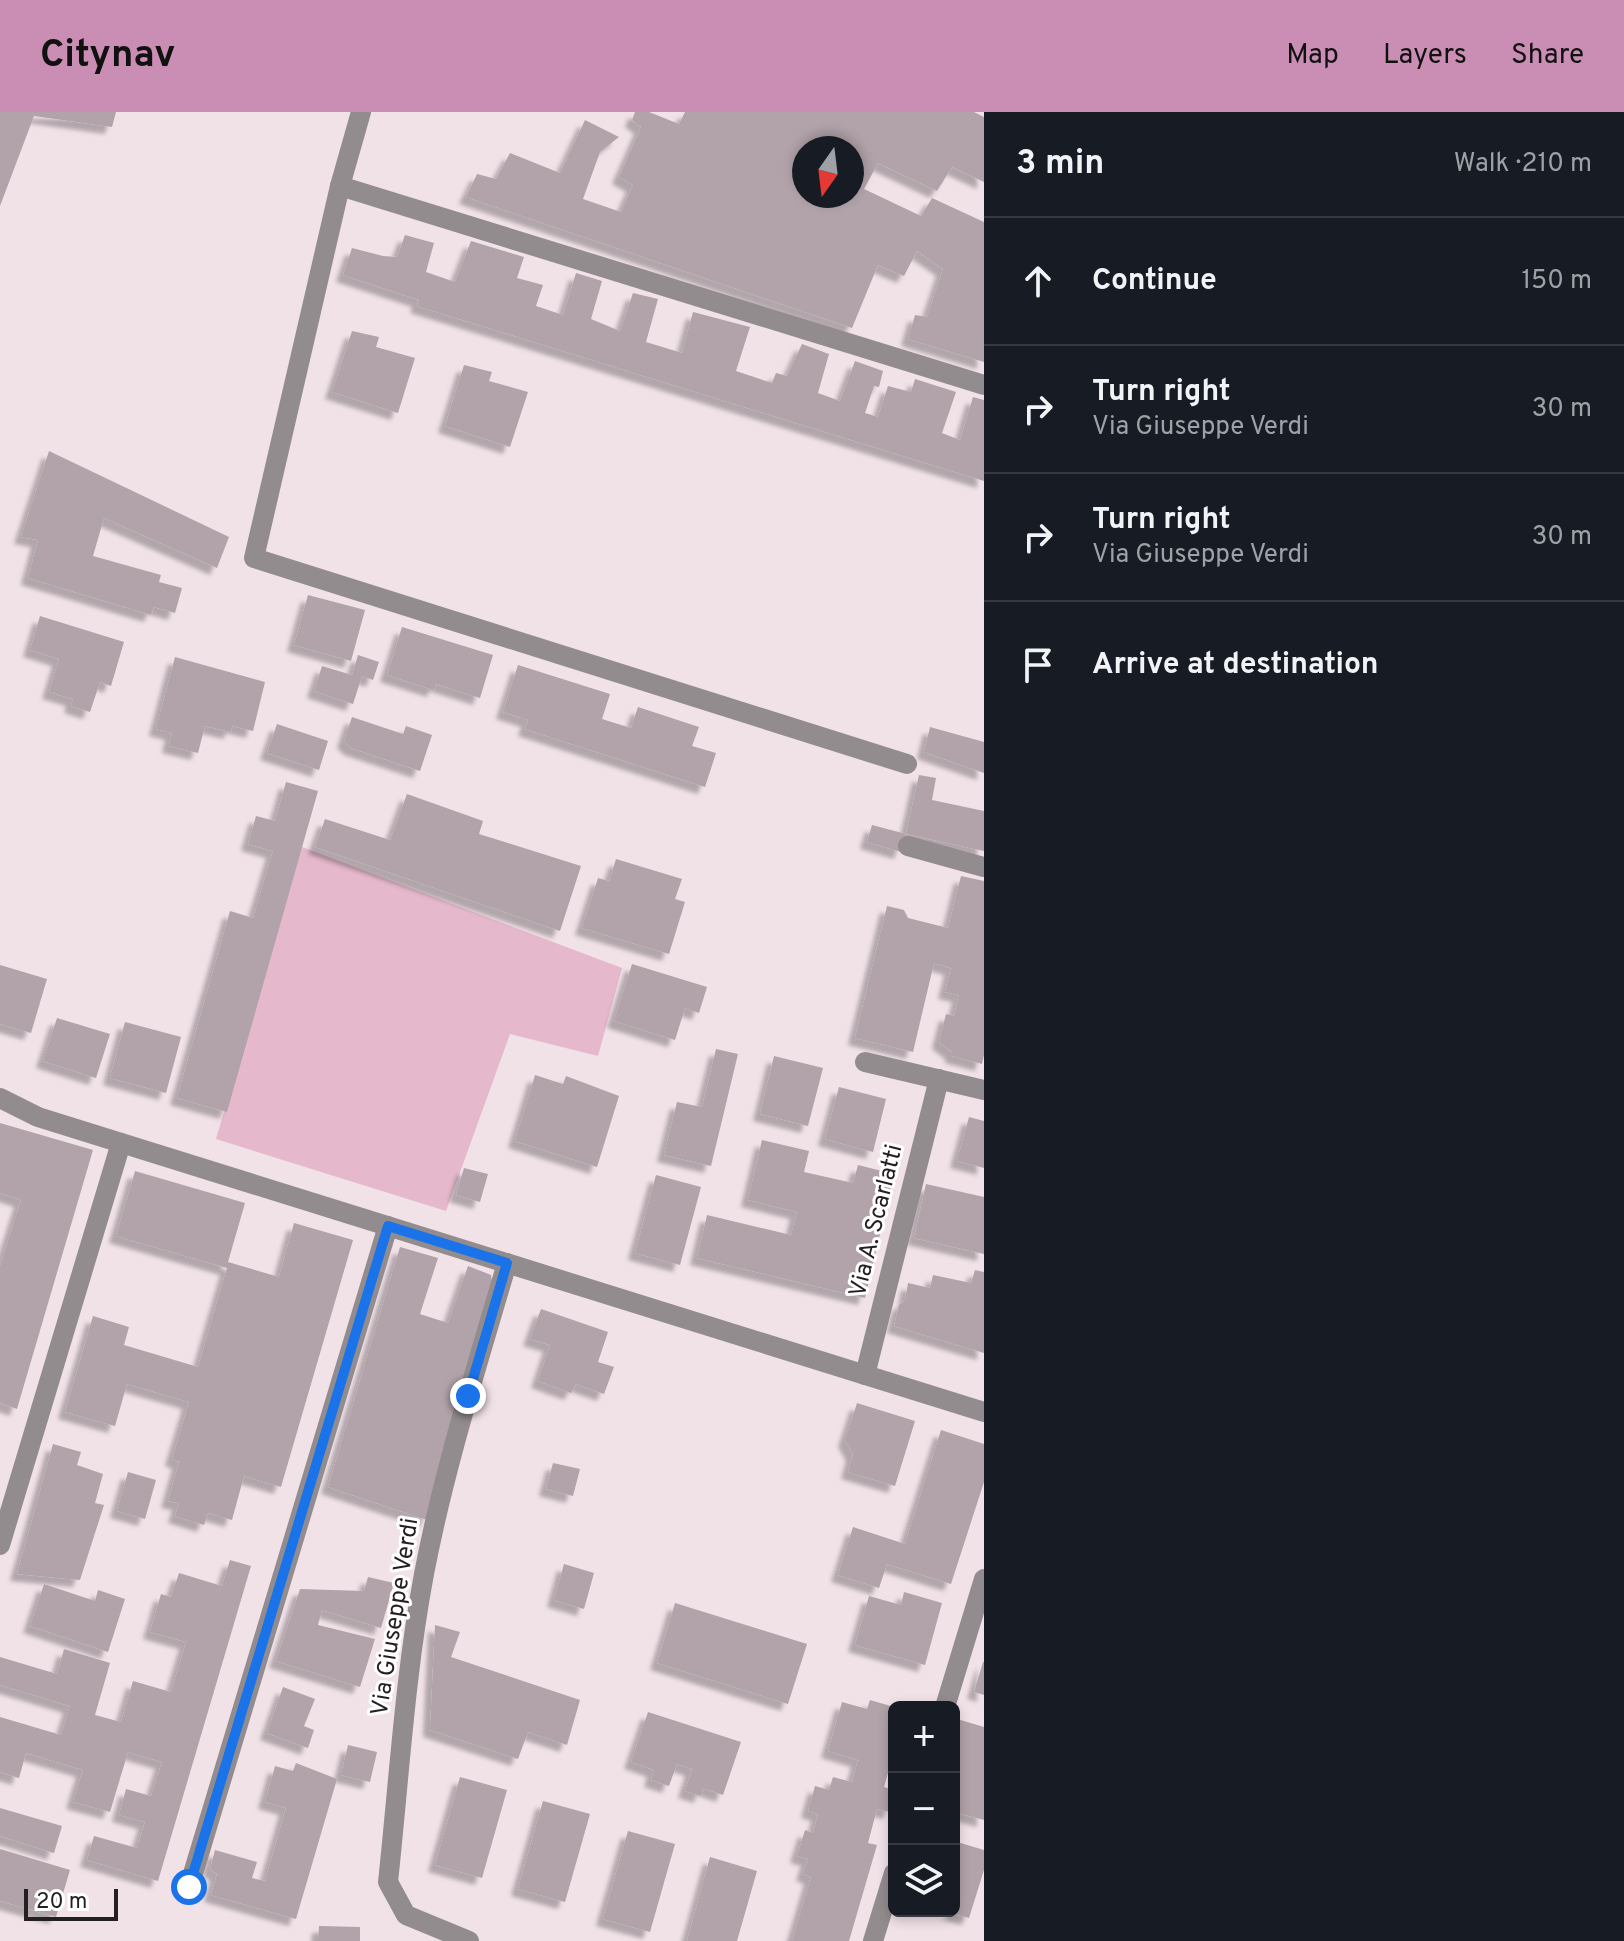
<!DOCTYPE html>
<meta charset="utf-8">
<style>
body{margin:0;font-family:Overpass,sans-serif;background:#242831;color:#f1f3f6}
.controls{position:absolute;right:24px;bottom:24px;display:grid;overflow:hidden;border-radius:12px;box-shadow:0 4px 12px #0003}
.controls button{width:72px;height:72px;display:grid;place-items:center;padding:0;border:0;border-bottom:2px solid #363941;background:#171b24;color:#f1f3f6;font:40px sans-serif}
.compass{position:absolute;left:792px;top:24px;width:72px;height:72px;border-radius:50%;background:#171b24;box-shadow:0 4px 12px #0003;rotate:194deg}
.scale{position:absolute;left:24px;bottom:20px;width:94px;box-sizing:border-box;padding-left:8px;border:4px solid #241f21;border-top:0;font-size:22px;line-height:28px;white-space:nowrap;color:#241f21;-webkit-text-stroke:6px #fff;paint-order:stroke}
.stop{position:absolute;width:24px;height:24px;margin:-18px;border:6px solid #1a73e8;border-radius:50%;background:#fff}
.stop.end{background:#1a73e8;border-color:#fff;box-shadow:0 2px 8px #0008}
.list{margin:0;padding:0;list-style:none}
h2{display:flex;justify-content:space-between;align-items:center;height:104px;margin:0;padding:0 32px;font-size:34px}
h2 small{font-size:26px;font-weight:400;color:#9ea1a6}
.list li{display:grid;grid-template-columns:52px 1fr auto;gap:24px;align-items:center;box-sizing:border-box;height:128px;padding:0 32px;border-top:2px solid #363941}
.list b{display:block;font-size:30px;white-space:nowrap}
.list p{margin:0;font-size:26px;white-space:nowrap;color:#9ea1a6}
.list em{font-size:26px;font-style:normal;color:#9ea1a6}
.icon{flex:none;width:44px;height:44px;fill:none;stroke:currentColor;stroke-width:2;stroke-linecap:round;stroke-linejoin:round}
.map{position:relative;flex:none;width:984px;height:1829px;overflow:hidden}
header{display:flex;align-items:center;gap:48px;box-sizing:border-box;height:112px;padding:0 40px;background:#ca8db3;color:#111}
header strong{font-size:38px}
nav{display:flex;gap:44px;margin-inline-start:auto;font-size:28px}
main{display:flex}
aside{flex:1;background:#171b24}
.map>svg:first-child{display:block}
.green{fill:#e5b8cb}
.building{fill:#b1a3a9;fill-rule:evenodd;filter:url(#shadow)}
.lines{fill:none;stroke-linecap:round;stroke-linejoin:round}
.minor{stroke:#938c8f;stroke-width:20}
.tertiary{stroke:#938c8f;stroke-width:20}
.route{stroke:#1a73e8;stroke-width:10}
.labels{text-anchor:middle;dominant-baseline:central;stroke-width:6;stroke-linejoin:round;paint-order:stroke}
.street-label{font-size:24px;fill:#241f21;stroke:#fff}
</style>
<header>
<strong>Citynav</strong>
<nav><a>Map</a><a>Layers</a><a>Share</a></nav>
</header>
<main>
<div class="map">
<svg width="984" height="1829" viewBox="0 0 984 1829">
<defs>
<filter id="shadow"><feDropShadow dx="-7" dy="7" stdDeviation="2" flood-color="#0004"/></filter>
</defs>
<rect width="100%" height="100%" fill="#f1e2e8"/>
<polygon class="green" points="302,735 622,856 598,944 510,922 446,1099 216,1027"/>
<g class="building">
<polygon points="0,0 116,0 112,15 34,4 0,94"/>
<path d="M 635,0 L 649,0 L 679,12 L 685,0 L 974,0 L 984,5 L 984,70 L 952,55 L 937,79 L 878,51 L 864,77 L 921,104 L 932,86 L 984,110 L 984,250 L 908,227 L 915,203 L 927,205 L 943,157 L 917,139 L 904,164 L 878,153 L 852,216 L 466,85 L 477,62 L 496,67 L 510,41 L 560,61 L 585,8 L 619,25 L 600,40 L 583,87 L 621,100 L 633,73 L 619,65 L 641,15 L 632,8 ZM 804,36 L 852,36 L 852,84 L 804,84 Z"/>
<polygon points="405,123 434,131 426,160 455,170 471,129 524,145 517,166 543,173 536,194 563,203 576,161 602,169 591,207 620,219 633,181 658,187 646,230 682,241 693,200 750,215 736,259 772,271 776,261 787,264 802,232 829,242 818,281 840,289 855,249 883,259 879,275 874,274 865,301 878,305 888,274 911,280 915,267 956,280 942,321 960,328 973,285 984,288 984,369 417,194 419,188 343,163 352,136 383,144 397,145"/>
<polygon points="352,219 379,225 376,235 415,246 398,301 332,280"/>
<polygon points="464,253 492,260 489,269 528,280 510,335 445,314"/>
<polygon points="49,339 229,425 217,456 104,406 93,444 161,463 159,470 182,476 175,501 154,495 151,503 28,466 38,428 21,425"/>
<polygon points="308,483 365,498 351,549 294,533"/>
<polygon points="40,504 124,530 111,574 100,570 90,600 71,594 73,587 49,580 59,547 30,538"/>
<polygon points="402,515 493,543 480,586 436,572 434,578 387,563"/>
<polygon points="358,543 379,550 373,568 362,564 353,592 314,579 322,554 352,563"/>
<polygon points="175,545 265,570 253,619 232,614 231,620 205,614 198,641 169,634 172,621 156,617"/>
<polygon points="518,553 610,582 602,607 631,616 638,595 699,615 692,634 716,641 705,675 525,617 528,608 503,600"/>
<polygon points="352,605 403,622 406,614 432,623 420,659 351,636 344,629"/>
<polygon points="277,612 328,629 319,658 267,641"/>
<polygon points="930,615 984,630 984,661 924,640"/>
<polygon points="919,663 936,666 932,688 984,699 984,739 906,722"/>
<polygon points="286,670 318,679 227,1000 177,986 230,799 253,806 273,739 248,732 256,704 275,709"/>
<polygon points="407,682 483,709 479,722 581,754 560,819 315,735 325,707 390,728"/>
<polygon points="872,713 906,722 901,740 867,730"/>
<polygon points="616,747 682,767 675,787 685,790 669,842 582,816 598,766 609,769"/>
<polygon points="961,764 984,769 984,943 982,952 952,944 952,940 939,930 946,902 954,904 959,883 945,880 951,856 934,851 913,940 855,926 887,794 904,798 908,806 948,816"/>
<polygon points="632,852 707,875 699,901 685,896 675,928 614,909"/>
<polygon points="0,853 47,867 31,921 0,912"/>
<polygon points="57,906 110,922 96,966 43,949"/>
<polygon points="125,910 181,925 166,981 110,966"/>
<polygon points="716,937 738,942 711,1054 664,1043 677,990 702,995"/>
<polygon points="774,944 823,956 808,1014 760,1002"/>
<polygon points="535,963 563,972 566,964 619,984 597,1055 515,1029"/>
<polygon points="839,975 886,987 873,1040 825,1027"/>
<polygon points="969,1005 984,1009 984,1056 957,1049"/>
<polygon points="0,1011 93,1038 17,1297 0,1291 0,1154 21,1088 0,1081"/>
<polygon points="762,1028 809,1039 804,1060 853,1071 858,1053 894,1062 865,1186 697,1146 707,1103 791,1123 797,1100 748,1088"/>
<polygon points="464,1056 488,1062 480,1090 456,1083"/>
<polygon points="135,1059 245,1091 228,1150 279,1165 294,1111 353,1128 281,1375 244,1364 232,1408 208,1401 204,1413 175,1404 179,1391 168,1389 179,1350 172,1347 189,1290 127,1272 115,1314 65,1300 93,1204 129,1215 124,1233 198,1255 227,1156 116,1124"/>
<polygon points="656,1063 701,1075 680,1153 635,1141"/>
<polygon points="926,1072 984,1085 984,1142 914,1126"/>
<polygon points="400,1135 438,1146 420,1202 448,1211 468,1154 491,1163 493,1177 427,1408 328,1375"/>
<polygon points="975,1158 984,1160 984,1241 894,1214 899,1193 905,1189 908,1171 930,1176 933,1163 971,1171"/>
<polygon points="541,1197 608,1220 598,1250 614,1255 604,1282 576,1272 571,1281 538,1269 550,1233 530,1227"/>
<polygon points="857,1291 915,1309 895,1374 848,1360 853,1342 845,1328"/>
<polygon points="941,1318 984,1332 984,1370 951,1472 887,1452 879,1476 838,1463 853,1415 905,1432"/>
<polygon points="53,1332 81,1340 77,1353 103,1362 95,1391 104,1393 80,1468 17,1462"/>
<polygon points="553,1351 580,1357 573,1384 546,1377"/>
<polygon points="128,1360 156,1368 145,1407 117,1399"/>
<polygon points="230,1448 251,1454 158,1769 87,1748 94,1724 137,1736 145,1710 119,1703 126,1677 151,1684 162,1650 128,1640 110,1700 73,1690 83,1658 26,1641 19,1666 0,1660 0,1605 61,1623 70,1594 0,1573 0,1545 57,1562 64,1537 110,1551 95,1603 121,1610 133,1569 171,1580 186,1530 150,1520 161,1482 171,1485 179,1461 222,1474"/>
<polygon points="564,1452 594,1461 584,1497 554,1488"/>
<polygon points="368,1465 394,1471 381,1516 322,1498 318,1513 375,1527 360,1575 276,1549 300,1477 364,1479"/>
<polygon points="44,1472 95,1489 98,1478 125,1487 108,1540 30,1514"/>
<polygon points="904,1480 942,1491 925,1553 855,1533 869,1484 901,1493"/>
<polygon points="675,1491 807,1532 788,1592 657,1551"/>
<polygon points="435,1513 460,1520 451,1545 580,1588 567,1633 528,1620 518,1647 430,1618"/>
<polygon points="983,1550 984,1550 984,1583 974,1580"/>
<polygon points="283,1575 315,1587 304,1614 314,1618 308,1636 267,1621"/>
<polygon points="870,1588 894,1595 894,1639 884,1675 894,1678 894,1688 890,1700 877,1697 868,1731 877,1733 849,1829 792,1829 811,1765 803,1762 808,1747 797,1744 805,1718 813,1721 818,1702 808,1699 815,1674 829,1678 833,1665 852,1670 858,1648 828,1639 842,1590 867,1597"/>
<polygon points="648,1600 741,1630 723,1683 703,1676 701,1684 685,1679 692,1657 677,1652 669,1674 651,1668 654,1658 631,1650"/>
<polygon points="957,1607 984,1615 984,1708 954,1700 954,1619"/>
<polygon points="348,1633 377,1640 370,1670 341,1663"/>
<polygon points="296,1651 337,1667 296,1807 211,1783 217,1762 210,1757 215,1738 257,1750 252,1766 265,1769 286,1696 265,1690 275,1654 293,1659"/>
<polygon points="460,1665 507,1678 482,1766 435,1753"/>
<polygon points="543,1689 590,1702 565,1790 518,1777"/>
<polygon points="0,1696 62,1714 54,1741 0,1724"/>
<polygon points="628,1719 675,1732 650,1820 603,1807"/>
<polygon points="954,1729 984,1738 984,1758 969,1806 947,1800 954,1799"/>
<polygon points="0,1737 70,1758 56,1805 0,1789"/>
<polygon points="710,1745 757,1759 737,1829 687,1829"/>
<polygon points="319,1814 360,1815 360,1829 318,1829"/>
</g>
<g class="lines">
<g class="minor">
<polyline points="361,0 340,74 254,446 907,652"/>
<polyline points="340,74 984,273"/>
<polyline points="908,734 984,755"/>
<polyline points="865,950 984,978"/>
<polyline points="865,1263 939,967"/>
<polyline points="0,1433 121,1031"/>
<polyline points="945,1595 984,1467"/>
<polyline points="189,1775 388,1114"/>
<path d="M 469,1829 L 406,1803 L 388,1770 C 399,1668 405,1563 424,1462 C 444,1357 477,1254 507,1151"/>
<polyline points="873,1829 894,1761"/>
</g>
<polyline class="tertiary" points="0,986 38,1005 984,1300"/>
</g>
<g class="lines">
<polyline class="route" points="189,1775 388,1114 507,1151 468,1284"/>
</g>
<g class="labels">
<g class="street-label">
<text transform="translate(877 1109) rotate(-76)">Via A. Scarlatti</text>
<text transform="translate(396 1505) rotate(-81)">Via Giuseppe Verdi</text>
</g>
</g>
</svg>
<div class="controls">
<button>+</button>
<button>−</button>
<button><svg class="icon" aria-label="layers" viewBox="0 0 24 24"><path d="M12 4l9 5-9 5-9-5zM3 14l9 5 9-5"/></svg></button>
</div>
<svg class="compass" viewBox="-18 -18 36 36"><path d="M0-13l5 13h-10z" fill="#e53935"/><path d="M0 13l5-13h-10z" fill="#9ea1a6"/></svg>
<div class="scale">20 m</div>
<div class="stop" style="left:189px;top:1775px"></div>
<div class="stop end" style="left:468px;top:1284px"></div>
</div>
<aside>
<h2>3 min<small>Walk · 210 m</small></h2>
<ul class="list">
<li><svg class="icon" aria-label="ahead" viewBox="0 0 24 24"><path d="M12 20V5M6 11l6-6 6 6"/></svg><div><b>Continue</b></div><em>150 m</em></li>
<li><svg class="icon" aria-label="right" viewBox="0 0 24 24"><path d="M7 20v-9h11M14 6l5 5-5 5"/></svg><div><b>Turn right</b><p>Via Giuseppe Verdi</p></div><em>30 m</em></li>
<li><svg class="icon" aria-label="right" viewBox="0 0 24 24"><path d="M7 20v-9h11M14 6l5 5-5 5"/></svg><div><b>Turn right</b><p>Via Giuseppe Verdi</p></div><em>30 m</em></li>
<li><svg class="icon" aria-label="arrive" viewBox="0 0 24 24"><path d="M6 21V4h12l-3 4 3 4H6"/></svg><div><b>Arrive at destination</b></div></li>
</ul>
</aside>
</main>
